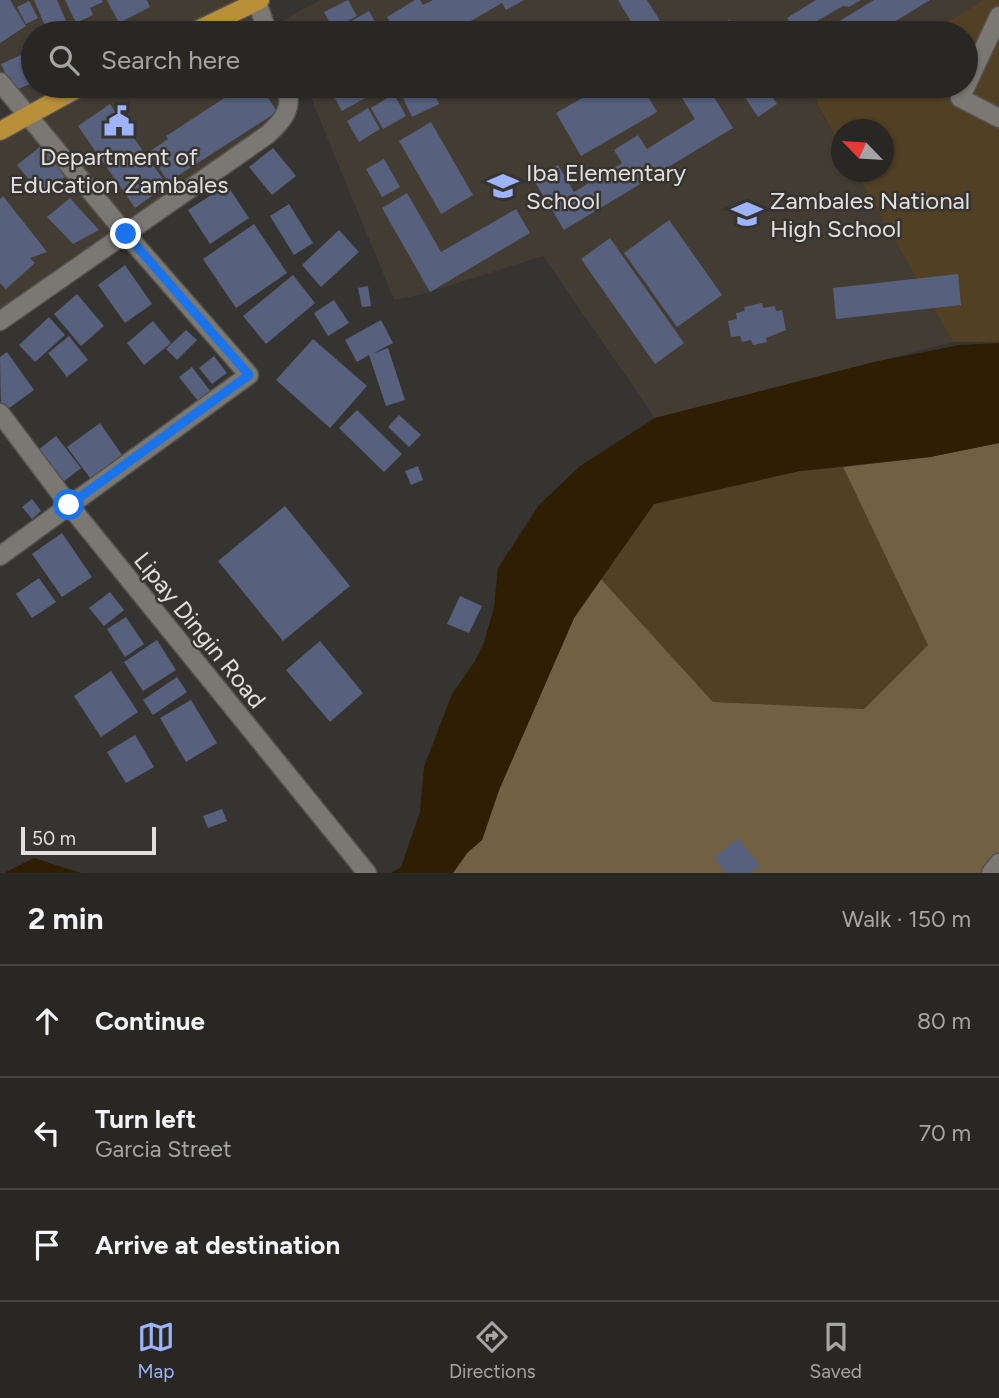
<!DOCTYPE html>
<meta charset="utf-8">
<style>
body{margin:0;font-family:Figtree,sans-serif;background:#343331;color:#f1f3f6}
.compass{position:absolute;left:831px;top:119px;width:63px;height:63px;border-radius:50%;background:#282724;box-shadow:0 2px 5px #0004;rotate:295deg}
.scale{position:absolute;left:21px;bottom:18px;width:135px;box-sizing:border-box;padding-left:7px;border:4px solid #e2e0de;border-top:0;font-size:19px;line-height:24px;white-space:nowrap;color:#e2e0de;-webkit-text-stroke:5px #363430;paint-order:stroke}
.stop{position:absolute;width:21px;height:21px;margin:-16px;border:5px solid #1a73e8;border-radius:50%;background:#fff}
.stop.end{background:#1a73e8;border-color:#fff;box-shadow:0 2px 7px #0008}
.list{margin:0;padding:0;list-style:none}
h2{display:flex;justify-content:space-between;align-items:center;height:91px;margin:0;padding:0 28px;font-size:30px}
h2 small{font-size:23px;font-weight:400;color:#a5a5a6}
.list li{display:grid;grid-template-columns:46px 1fr auto;gap:21px;align-items:center;box-sizing:border-box;height:112px;padding:0 28px;border-top:2px solid #444441}
.list b{display:block;font-size:26px;white-space:nowrap}
.list p{margin:0;font-size:23px;white-space:nowrap;color:#a5a5a6}
.list em{font-size:23px;font-style:normal;color:#a5a5a6}
.icon{flex:none;width:38px;height:38px;fill:none;stroke:currentColor;stroke-width:2;stroke-linecap:round;stroke-linejoin:round}
.map{position:relative;flex:none;width:999px;height:873px;overflow:hidden}
.search{position:absolute;background:#282724;box-shadow:0 2px 5px #0004;left:21px;right:21px;top:21px;height:77px;display:flex;align-items:center;gap:18px;box-sizing:border-box;padding:0 24px;border-radius:38px;color:#a5a5a6;font-size:26px}
.sheet{height:427px;background:#282724}
nav{display:flex;justify-content:space-around;align-items:center;box-sizing:border-box;height:98px;border-top:2px solid #444441;background:#282724;font-size:19px;color:#a5a5a6}
nav a{display:grid;justify-items:center;gap:4px}
nav .on{color:#9db4fd}
.map>svg:first-child{display:block}
.built{fill:#423c33}
.green{fill:#524025}
.forest{fill:#726043}
.water{fill:#2e1e03}
.building{fill:#57617e}
.lines{fill:none;stroke-linecap:round;stroke-linejoin:round}
.minor-casing{stroke:#54524f;stroke-width:21}
.major-casing{stroke:#54524f;stroke-width:21}
.minor{stroke:#7b7874;stroke-width:18}
.major{stroke:#b98f39;stroke-width:18}
.route{stroke:#1a73e8;stroke-width:9}
.labels{text-anchor:middle;dominant-baseline:central;stroke-width:5;stroke-linejoin:round;paint-order:stroke}
.poi-label{font-size:24px;fill:#e2e0de;stroke:#363430;text-anchor:start}
.street-label{font-size:24px;fill:#e2e0de;stroke:#363430}
</style>
<div class="map">
<svg width="999" height="873" viewBox="0 0 999 873">
<rect width="100%" height="100%" fill="#363430"/>
<g class="built">
<polygon points="0,0 260,0 273,33 33,33 33,86 287,86 289,109 0,321 0,131 25,115 0,82"/>
<polygon points="320,0 984,0 928,33 284,33 280,22"/>
<polygon points="306,86 840,86 815,101 841,147 842,172 856,172 953,342 655,418 543,256 423,294 394,300"/>
</g>
<g class="green">
<polygon points="984,0 999,0 999,342 953,342 856,172 884,172 884,130 842,130 841,147 815,100 840,86 966,86 966,33 928,33"/>
<polygon points="843,467 928,645 864,709 713,702 601,579 654,504 800,471"/>
</g>
<polygon class="forest" points="999,443 999,873 453,873 467,853 482,840 499,790 574,618 601,579 713,702 864,709 928,645 843,467 930,457"/>
<g class="water">
<polygon points="999,343 999,443 930,457 800,471 654,504 574,618 499,790 482,840 467,853 453,873 391,873 401,867 420,812 424,767 452,694 475,661 484,642 494,608 498,568 539,505 580,466 655,418 874,362 960,345"/>
<polygon points="34,858 81,873 4,873"/>
</g>
<g class="building">
<polygon points="0,0 10,0 26,26 0,43"/>
<polygon points="34,0 57,0 71,33 48,33"/>
<polygon points="65,0 102,0 103,2 90,8 93,15 76,23"/>
<polygon points="107,0 147,0 150,7 119,23"/>
<polygon points="348,0 357,16 333,29 324,12"/>
<polygon points="415,0 420,0 423,5 433,0 524,0 506,10 502,3 450,33 396,33 387,17"/>
<polygon points="618,0 647,0 667,32 638,33"/>
<polygon points="816,0 861,0 849,7 843,6 796,33 787,18"/>
<polygon points="874,0 930,0 876,33 820,33"/>
<polygon points="29,1 38,18 26,24 17,7"/>
<polygon points="369,11 381,33 330,33"/>
<polygon points="729,20 738,33 712,33 711,32"/>
<polygon points="21,55 33,83 13,91 1,64"/>
<polygon points="219,86 261,86 277,112 168,182 149,152 168,139 166,136 226,97"/>
<polygon points="345,86 387,86 342,111 332,93"/>
<polygon points="411,86 431,86 439,104 412,117 400,91"/>
<polygon points="603,86 642,86 657,112 581,156 556,113"/>
<polygon points="690,86 707,86 733,128 564,230 533,179 558,165 574,192 622,163 614,150 638,135 647,149 695,119 679,93"/>
<polygon points="758,86 765,86 777,104 758,117 744,96"/>
<polygon points="394,94 406,116 383,129 371,108"/>
<polygon points="110,104 167,185 135,208 78,126"/>
<polygon points="368,108 380,129 359,142 347,121"/>
<polygon points="431,122 473,195 441,214 399,141"/>
<polygon points="41,146 68,175 40,193 17,165"/>
<polygon points="273,148 296,176 272,195 249,167"/>
<polygon points="384,159 400,187 382,197 366,169"/>
<polygon points="227,185 249,218 210,244 188,210"/>
<polygon points="407,193 441,252 516,209 530,233 430,292 382,208"/>
<polygon points="3,196 47,252 30,258 35,263 6,289 0,283 0,199"/>
<polygon points="70,198 99,230 73,244 47,217"/>
<polygon points="289,204 313,243 294,255 270,216"/>
<polygon points="669,220 722,295 677,327 624,253"/>
<polygon points="254,224 287,273 236,308 203,259"/>
<polygon points="339,230 359,252 321,287 302,265"/>
<polygon points="610,238 684,343 655,364 581,259"/>
<polygon points="125,265 152,304 125,323 98,285"/>
<polygon points="958,274 961,305 836,319 833,288"/>
<polygon points="293,275 315,303 266,344 243,316"/>
<polygon points="368,286 371,306 362,307 358,288"/>
<polygon points="77,294 104,326 81,346 54,314"/>
<polygon points="334,300 349,323 328,336 314,313"/>
<polygon points="762,303 763,308 775,306 776,311 782,310 786,330 766,338 767,342 753,345 751,340 742,342 740,336 731,337 728,321 737,319 736,313 745,311 744,307"/>
<polygon points="49,317 65,335 35,362 19,345"/>
<polygon points="381,320 393,343 372,354 388,348 405,400 386,406 369,355 357,362 345,340"/>
<polygon points="153,321 171,343 144,365 127,343"/>
<polygon points="186,330 197,340 177,360 166,349"/>
<polygon points="69,336 88,360 67,377 48,353"/>
<polygon points="313,339 367,386 330,428 276,380"/>
<polygon points="7,352 34,390 1,414 0,357"/>
<polygon points="214,356 227,373 212,384 199,368"/>
<polygon points="192,367 211,392 199,402 179,377"/>
<polygon points="357,410 402,454 384,472 339,428"/>
<polygon points="399,415 421,435 409,447 388,427"/>
<polygon points="100,423 122,455 90,478 67,447"/>
<polygon points="56,436 81,468 58,486 33,454"/>
<polygon points="418,466 423,480 411,485 405,471"/>
<polygon points="32,499 41,511 32,519 22,507"/>
<polygon points="285,506 350,586 283,641 218,561"/>
<polygon points="62,533 92,577 62,597 32,554"/>
<polygon points="39,578 56,602 32,618 16,594"/>
<polygon points="110,592 124,610 104,626 89,608"/>
<polygon points="460,596 482,606 469,633 447,624"/>
<polygon points="126,617 144,644 125,657 107,629"/>
<polygon points="157,640 176,670 143,691 124,662"/>
<polygon points="320,641 363,693 330,722 286,670"/>
<polygon points="111,671 138,712 101,737 74,696"/>
<polygon points="177,677 187,692 153,715 143,700"/>
<polygon points="191,700 217,743 186,762 160,718"/>
<polygon points="135,735 154,767 126,783 107,752"/>
<polygon points="222,809 227,821 208,828 203,816"/>
<polygon points="738,838 760,866 751,873 726,873 714,858"/>
</g>
<g class="lines">
<g class="minor-casing">
<g id="minor">
<polyline points="256,0 268,33"/>
<polyline points="0,82 126,234 249,375 0,556"/>
<polyline points="966,86 999,16"/>
<polyline points="966,86 960,98 999,118"/>
<path d="M 0,321 L 267,135 C 283,121 294,108 286,86"/>
<polyline points="0,413 69,505 367,873"/>
<polyline points="991,873 999,863"/>
</g>
</g>
<g class="major-casing">
<g id="major">
<polyline points="191,33 260,0"/>
<polyline points="0,131 82,86"/>
</g>
</g>
<use href="#minor" class="minor"/>
<use href="#major" class="major"/>
</g>
<g class="lines">
<polyline class="route" points="69,505 249,375 126,234"/>
</g>
<defs>
<g id="civic-bare" transform="scale(2.415)"><path d="M-.6-6.5H3V-4.5H.6V-3L4-1V1h2V6H-6V1h2V-1L-.6-3ZM-1.2 2.5V6h2.4V2.5Z" fill="#9db4fd" stroke="#363430" stroke-width="2.5" paint-order="stroke"/></g>
<g id="school-bare" transform="scale(2.415)"><path d="M0-5L7-2L0 1L-7-2ZM-4 1L0 2.5L4 1V4Q0 6-4 4Z" fill="#9db4fd" stroke="#363430" stroke-width="2.5" paint-order="stroke"/></g>
</defs>
<g fill-rule="evenodd">
<use href="#civic-bare" x="119" y="121"/>
<use href="#school-bare" x="503" y="186"/>
<use href="#school-bare" x="747" y="214"/>
</g>
<g class="labels">
<g class="poi-label">
<text x="119" y="156" text-anchor="middle">Department of<tspan x="119" dy="28">Education Zambales</tspan></text>
<text x="526" y="172">Iba Elementary<tspan x="526" dy="28">School</tspan></text>
<text x="770" y="200">Zambales National<tspan x="770" dy="28">High School</tspan></text>
</g>
<g class="street-label">
<text transform="translate(200 630) rotate(51)">Lipay Dingin Road</text>
</g>
</g>
</svg>
<svg class="compass" viewBox="-18 -18 36 36"><path d="M0-13l5 13h-10z" fill="#e53935"/><path d="M0 13l5-13h-10z" fill="#a5a5a6"/></svg>
<div class="scale">50 m</div>
<div class="stop" style="left:69px;top:505px"></div>
<div class="stop end" style="left:126px;top:234px"></div>
<div class="search"><svg class="icon" aria-label="search" viewBox="0 0 24 24"><circle cx="10" cy="10" r="6"/><path d="M15 15l6 6"/></svg>Search here</div>
</div>
<section class="sheet">
<h2>2 min<small>Walk · 150 m</small></h2>
<ul class="list">
<li><svg class="icon" aria-label="ahead" viewBox="0 0 24 24"><path d="M12 20V5M6 11l6-6 6 6"/></svg><div><b>Continue</b></div><em>80 m</em></li>
<li><svg class="icon" aria-label="left" viewBox="0 0 24 24"><path d="M17 20v-9H6M10 6l-5 5 5 5"/></svg><div><b>Turn left</b><p>Garcia Street</p></div><em>70 m</em></li>
<li><svg class="icon" aria-label="arrive" viewBox="0 0 24 24"><path d="M6 21V4h12l-3 4 3 4H6"/></svg><div><b>Arrive at destination</b></div></li>
</ul>
</section>
<nav>
<a class="on"><svg class="icon" aria-label="map" viewBox="0 0 24 24"><path d="M3 6l6-2 6 2 6-2v14l-6 2-6-2-6 2zM9 4v14M15 6v14"/></svg>Map</a>
<a><svg class="icon" aria-label="directions" viewBox="0 0 24 24"><path d="M12 3l9 9-9 9-9-9zM9 14v-3h6M13 9l2 2-2 2"/></svg>Directions</a>
<a><svg class="icon" aria-label="saved" viewBox="0 0 24 24"><path d="M7 4h10v16l-5-4-5 4z"/></svg>Saved</a>
</nav>
